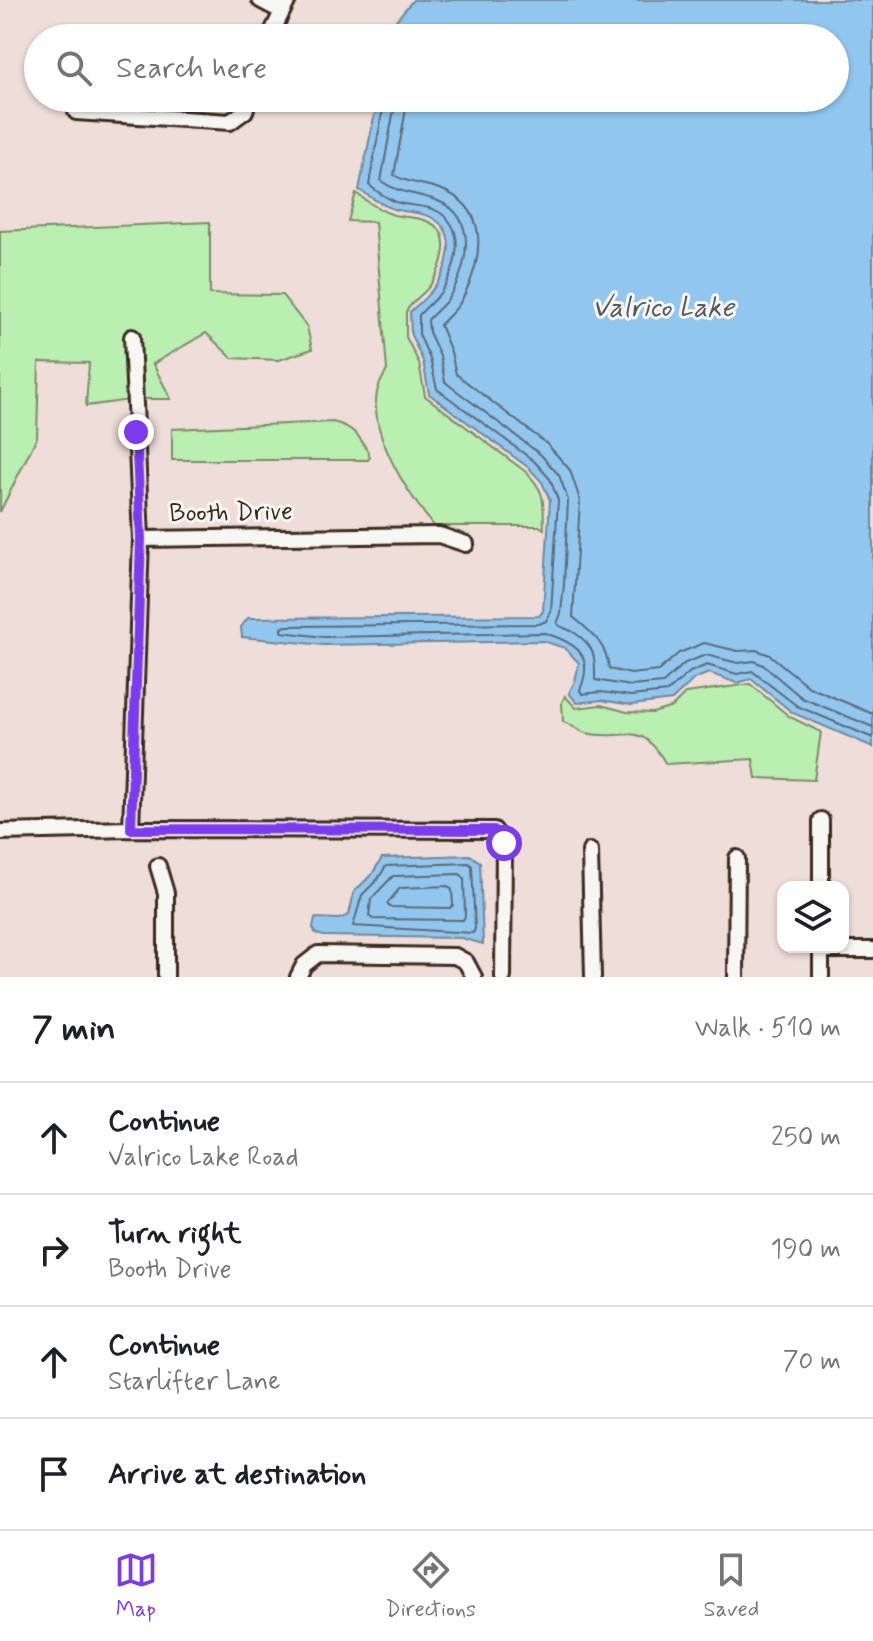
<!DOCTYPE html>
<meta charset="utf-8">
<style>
body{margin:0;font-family:Mynerve,sans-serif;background:#f2f2f2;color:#202124}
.controls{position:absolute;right:24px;bottom:24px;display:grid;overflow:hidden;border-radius:16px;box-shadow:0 2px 6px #0004}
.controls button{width:72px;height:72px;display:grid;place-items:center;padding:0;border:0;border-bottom:2px solid #e0e0e0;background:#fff;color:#202124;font:40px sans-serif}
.stop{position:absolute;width:24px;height:24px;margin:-18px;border:6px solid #7c3aed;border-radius:50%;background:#fff}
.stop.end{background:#7c3aed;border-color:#fff;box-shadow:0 2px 8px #0008}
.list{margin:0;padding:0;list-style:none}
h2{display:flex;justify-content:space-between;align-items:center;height:104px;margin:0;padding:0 32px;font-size:34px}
h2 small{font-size:26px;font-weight:400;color:#757577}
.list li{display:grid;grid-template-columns:52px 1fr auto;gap:24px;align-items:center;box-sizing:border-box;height:112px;padding:0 32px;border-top:2px solid #e0e0e0}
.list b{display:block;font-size:30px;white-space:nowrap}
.list p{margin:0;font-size:26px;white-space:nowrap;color:#757577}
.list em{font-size:26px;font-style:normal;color:#757577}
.icon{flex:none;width:44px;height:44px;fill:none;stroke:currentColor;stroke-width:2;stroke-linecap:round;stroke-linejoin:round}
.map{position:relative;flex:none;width:873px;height:977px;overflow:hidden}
.search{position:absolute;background:#fff;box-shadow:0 2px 6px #0004;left:24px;right:24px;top:24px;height:88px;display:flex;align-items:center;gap:20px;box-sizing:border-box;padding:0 28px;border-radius:44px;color:#757577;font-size:30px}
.sheet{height:552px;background:#fff}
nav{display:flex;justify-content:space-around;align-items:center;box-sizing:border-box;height:112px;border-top:2px solid #e0e0e0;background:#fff;font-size:22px;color:#757577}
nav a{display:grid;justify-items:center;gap:4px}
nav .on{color:#7c3aed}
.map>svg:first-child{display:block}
.green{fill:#b9efb0;stroke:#7a8c67;stroke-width:2}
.water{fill:#91c7ef;stroke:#6f889b;stroke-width:2}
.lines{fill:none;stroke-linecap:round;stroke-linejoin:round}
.shore{stroke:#5d6972;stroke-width:2}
.minor-casing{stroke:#3b2a1e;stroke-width:20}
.minor{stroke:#f6f6f2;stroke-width:14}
.route{stroke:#7c3aed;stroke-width:10}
.labels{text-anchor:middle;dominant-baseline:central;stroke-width:6;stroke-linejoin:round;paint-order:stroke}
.street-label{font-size:26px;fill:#3b2a1e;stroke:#f6f6f2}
.water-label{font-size:28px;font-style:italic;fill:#55595d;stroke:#f6f6f2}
</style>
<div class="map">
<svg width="873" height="977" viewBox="0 0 873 977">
<rect width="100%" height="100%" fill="#eeddd8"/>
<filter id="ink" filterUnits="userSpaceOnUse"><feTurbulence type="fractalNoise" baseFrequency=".0125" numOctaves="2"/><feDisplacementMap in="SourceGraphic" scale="16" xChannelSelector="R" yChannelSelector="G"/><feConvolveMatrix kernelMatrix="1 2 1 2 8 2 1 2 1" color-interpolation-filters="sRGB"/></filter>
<g filter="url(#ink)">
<g class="green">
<path d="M 356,193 C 366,201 381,211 394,215 C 406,218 419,216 431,223 C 454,235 442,267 431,284 C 424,295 411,301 406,312 L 406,337 L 419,363 L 425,396 L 526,472 C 547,493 543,502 544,529 L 539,526 L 434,526 C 408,494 366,431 378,388 C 380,382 384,376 387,370 L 375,222 L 348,221 Z"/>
<polygon points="210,222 210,294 282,295 307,327 312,349 279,360 232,358 206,333 153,364 171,399 140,399 137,331 127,331 130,400 86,406 89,363 39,362 37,437 0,512 0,231"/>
<path d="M 333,422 C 354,427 362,438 370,457 L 368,460 L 172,460 L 172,429 Z"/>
<path d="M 750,684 L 790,717 L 821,732 L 814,780 L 756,778 L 753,759 L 666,764 C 638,716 626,743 586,733 C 578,731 571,724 563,722 L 562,702 L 565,696 L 576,708 L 601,705 L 627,712 L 653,713 L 672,707 L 686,693 Z"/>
</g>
<g class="water">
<path d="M 413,0 L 873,0 L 873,747 L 793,713 L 751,679 L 737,683 L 709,673 L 694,679 L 672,700 L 631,705 L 601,700 L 577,703 L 569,693 L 575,681 L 579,663 L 565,648 L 543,641 L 324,645 L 242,637 L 241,627 L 248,618 L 539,616 L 543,611 L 550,500 L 542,482 L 529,468 L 429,394 L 423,361 L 411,335 L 410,312 C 417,305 426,298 432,290 C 447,272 460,234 434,219 C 423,212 410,213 398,210 C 385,208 371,197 359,190 L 378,98 L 835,98 L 835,38 L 381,38 Z"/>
<polygon points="470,855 480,862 483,944 461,938 324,936 316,934 313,928 315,918 339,919 349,915 354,892 372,874 382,858"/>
</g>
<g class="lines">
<g class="shore">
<path d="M 385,98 L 369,185 C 376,191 387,198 396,202 C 410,207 426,204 439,212 C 468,230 456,269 441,292 C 435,300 426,307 419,315 L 419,334 L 430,359 L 437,389 L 534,461 L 550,479 L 558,500 L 551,612 L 546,621 L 539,624 L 286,626 L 282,628 L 282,632 L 324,637 L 545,633 C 576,643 595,655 580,690 L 582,694 L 601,692 L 631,696 L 667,692 L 690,672 L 707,665 L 737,674 L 752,671 L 797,706 L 873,738"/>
<path d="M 396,98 L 381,181 C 399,194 418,193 438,201 C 479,217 468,268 449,297 C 444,306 434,312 428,320 L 429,332 L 440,356 L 445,382 L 540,454 L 559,475 L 568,500 L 564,584 L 561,613 L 557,624 C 562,628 569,629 575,633 C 597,648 595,659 595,680 L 631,686 L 663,683 L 685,663 L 706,655 L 738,663 L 754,661 L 763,665 L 802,698 L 873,727"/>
<path d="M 408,98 L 394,175 C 409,185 430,183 447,192 C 493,214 480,266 461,301 C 456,311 447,317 440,325 L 451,352 L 456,374 L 547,444 L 570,470 L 580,500 L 573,617 C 591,632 607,644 609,669 L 631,674 L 658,671 L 679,653 L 704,643 L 738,651 L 756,650 L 770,655 L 809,687 L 873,714"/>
<polygon points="469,863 472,866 475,929 473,933 353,926 362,895 378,879 386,866"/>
<polygon points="460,874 464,878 465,916 463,920 373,919 369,916 371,899 393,876"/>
<polygon points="448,886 452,890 453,905 450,908 390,907 387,904 400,888"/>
</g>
<g class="minor-casing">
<g id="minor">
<polyline points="260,0 281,11"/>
<polyline points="269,38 288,0"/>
<polyline points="76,112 230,122 245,111 249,98"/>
<polyline points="141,539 439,535 466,544"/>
<polyline points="821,820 821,887"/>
<polyline points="131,829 141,539 132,337"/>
<polyline points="0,832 131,829 494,830 504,843 503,977"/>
<polyline points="590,851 593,977"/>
<polyline points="158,866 166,893 166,977"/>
<polyline points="821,950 873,950"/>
<polyline points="298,977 304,965 318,954 455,956 466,962 474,977"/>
<polyline points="736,977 737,858"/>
<polyline points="821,977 821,947"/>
</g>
</g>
<use href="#minor" class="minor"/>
</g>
</g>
<g class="lines" filter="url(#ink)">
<polyline class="route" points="136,432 141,539 131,829 494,830 504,843"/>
</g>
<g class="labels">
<g class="street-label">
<text transform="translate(231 513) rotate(-1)">Booth Drive</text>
</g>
<g class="water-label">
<text x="663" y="308">Valrico Lake</text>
</g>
</g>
</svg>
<div class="controls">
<button><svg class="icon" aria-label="layers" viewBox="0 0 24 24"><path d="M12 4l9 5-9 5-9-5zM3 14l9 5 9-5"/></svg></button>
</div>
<div class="stop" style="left:504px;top:843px"></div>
<div class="stop end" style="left:136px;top:432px"></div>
<div class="search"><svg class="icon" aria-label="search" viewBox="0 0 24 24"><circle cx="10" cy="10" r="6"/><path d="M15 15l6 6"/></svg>Search here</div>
</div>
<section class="sheet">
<h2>7 min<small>Walk · 510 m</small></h2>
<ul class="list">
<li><svg class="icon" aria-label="ahead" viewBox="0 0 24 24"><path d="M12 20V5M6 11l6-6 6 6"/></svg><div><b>Continue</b><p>Valrico Lake Road</p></div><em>250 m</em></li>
<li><svg class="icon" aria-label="right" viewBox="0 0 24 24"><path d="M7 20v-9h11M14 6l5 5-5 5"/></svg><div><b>Turn right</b><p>Booth Drive</p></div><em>190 m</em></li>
<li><svg class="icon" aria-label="ahead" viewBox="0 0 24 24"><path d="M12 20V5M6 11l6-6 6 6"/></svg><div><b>Continue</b><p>Starlifter Lane</p></div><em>70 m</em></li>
<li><svg class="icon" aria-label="arrive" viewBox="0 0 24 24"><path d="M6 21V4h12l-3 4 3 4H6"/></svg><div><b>Arrive at destination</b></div></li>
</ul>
</section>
<nav>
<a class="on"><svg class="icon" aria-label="map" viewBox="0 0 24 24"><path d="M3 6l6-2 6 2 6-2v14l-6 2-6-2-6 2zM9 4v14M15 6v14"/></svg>Map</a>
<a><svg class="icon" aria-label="directions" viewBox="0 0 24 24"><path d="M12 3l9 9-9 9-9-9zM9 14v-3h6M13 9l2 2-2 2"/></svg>Directions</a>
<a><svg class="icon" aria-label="saved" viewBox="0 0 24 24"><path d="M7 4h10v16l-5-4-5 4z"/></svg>Saved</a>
</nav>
